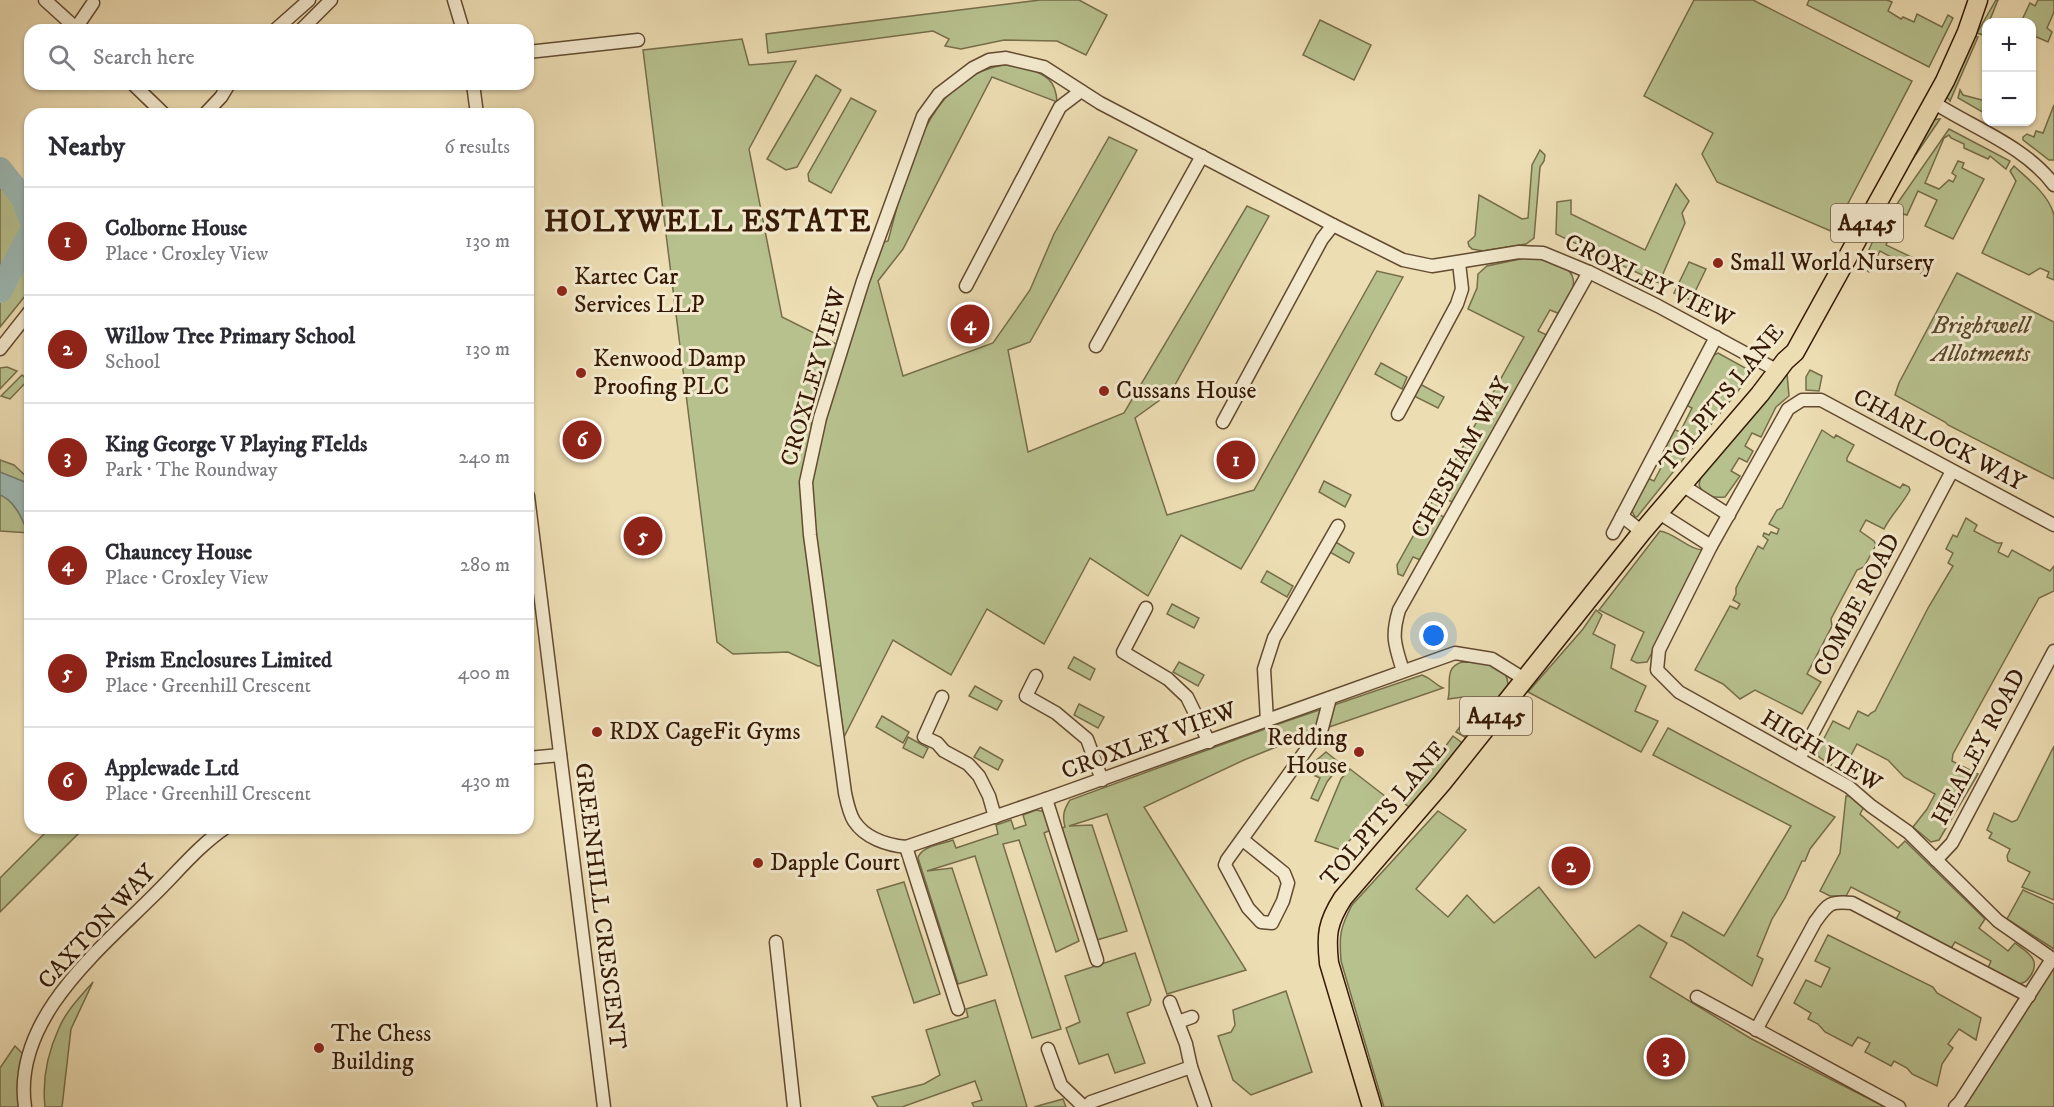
<!DOCTYPE html>
<meta charset="utf-8">
<style>
body{margin:0;font-family:"IM FELL DW Pica",serif;background:#f7f7f7;color:#2b2b33}
.controls{position:absolute;right:18px;top:18px;display:grid;overflow:hidden;border-radius:12px;box-shadow:0 2px 4px #0004}
.controls button{width:54px;height:54px;display:grid;place-items:center;padding:0;border:0;border-bottom:2px solid #e1e1e2;background:#fff;color:#2b2b33;font:30px sans-serif}
.you{position:absolute;left:1434px;top:636px;width:21px;height:21px;margin:-15px;border:4px solid #fff;border-radius:50%;background:#1a73e8;box-shadow:0 0 0 9px #1a73e833}
.badge{display:grid;place-items:center;width:39px;height:39px;border-radius:50%;background:#8f2418;color:#fff;font-size:20px;font-weight:700}
.pin{position:absolute;translate:-50% -50%;border:3px solid #fff;box-shadow:0 2px 6px #0006}
.list{margin:0;padding:0;list-style:none}
h2{display:flex;justify-content:space-between;align-items:center;height:78px;margin:0;padding:0 24px;font-size:26px}
h2 small{font-size:20px;font-weight:400;color:#7c7c81}
.list li{display:grid;grid-template-columns:39px 1fr auto;gap:18px;align-items:center;box-sizing:border-box;height:108px;padding:0 24px;border-top:2px solid #e1e1e2}
.list b{display:block;font-size:22px;white-space:nowrap}
.list p{margin:0;font-size:20px;white-space:nowrap;color:#7c7c81}
.list em{font-size:20px;font-style:normal;color:#7c7c81}
.icon{flex:none;width:33px;height:33px;fill:none;stroke:currentColor;stroke-width:2;stroke-linecap:round;stroke-linejoin:round}
.map{position:relative;flex:none;width:2054px;height:1107px;overflow:hidden}
.search{position:absolute;background:#fff;box-shadow:0 2px 4px #0004;left:24px;top:24px;width:510px;height:66px;display:flex;align-items:center;gap:15px;box-sizing:border-box;padding:0 21px;border-radius:18px;color:#7c7c81;font-size:22px}
.panel{position:absolute;background:#fff;box-shadow:0 2px 4px #0004;left:24px;top:108px;width:510px;height:726px;border-radius:18px}
.map>svg:first-child{display:block}
.green{fill:#b7c18e;stroke:#766d49;stroke-width:1.5}
.water{fill:#9cbab6;stroke:#737a6f;stroke-width:1.5}
.lines{fill:none;stroke-linecap:round;stroke-linejoin:round}
.river{stroke:#9cbab6;stroke-width:24}
.minor-casing{stroke:#634a30;stroke-width:15}
.primary-casing{stroke:#351904;stroke-width:21}
.minor{stroke:#f3e9ce;stroke-width:12}
.primary{stroke:#edddb3;stroke-width:18}
.poi-dot{fill:#8f2418;stroke:#f3e9ce;stroke-width:2}
.labels{text-anchor:middle;dominant-baseline:central;stroke-width:6;stroke-linejoin:round;paint-order:stroke}
.shield{fill:#f3e9ce;stroke:#6e5741;stroke-width:1.5}
.shield-label{font-size:22px;font-weight:bold;fill:#351904}
.poi-label{font-size:24px;fill:#351904;stroke:#f3e9ce;text-anchor:start}
.street-label{font-size:24px;fill:#351904;stroke:#f3e9ce}
.park-label{font-size:24px;font-style:italic;fill:#5c4b2d;stroke:#f3e9ce}
.district-label{font-size:30px;font-weight:bold;letter-spacing:1.5px;fill:#351904;stroke:#f3e9ce}
</style>
<div class="map">
<svg width="2054" height="1107" viewBox="0 0 2054 1107">
<rect width="100%" height="100%" fill="#edddb3"/>
<filter id="stains"><feTurbulence type="fractalNoise" baseFrequency=".00333" numOctaves="4"/><feColorMatrix values="0 0 0 0 .2 0 0 0 0 .09 0 0 0 0 .02 0 0 0 .5 -.17"/></filter>
<radialGradient id="worn" r=".72"><stop offset=".6" stop-color="#630" stop-opacity="0"/><stop offset="1" stop-color="#630" stop-opacity=".3"/></radialGradient>
<g class="green">
<polygon points="1040,0 1079,0 1107,15 1086,55 1057,41 1004,40 961,49 945,46 949,39 933,31 768,53 766,34"/>
<polygon points="1694,0 1753,0 1912,81 1833,232 1717,182 1702,154 1713,133 1644,96"/>
<polygon points="1809,0 1887,0 1892,2 1888,11 1901,19 1903,17 1914,22 1917,14 1942,27 1948,15 1953,18 1929,67 1807,5"/>
<polygon points="1996,0 1998,0 1989,22 1986,22 1983,35 1977,33"/>
<polygon points="2038,0 2054,0 2054,12 2047,28 2052,32 2048,42 2032,35 2032,22 2021,22 2030,3 2035,6"/>
<polygon points="1320,20 1371,45 1354,80 1303,55"/>
<polygon points="1969,35 1978,37 1950,101 1946,96"/>
<path d="M 742,39 L 749,65 L 796,61 L 749,149 L 782,317 L 836,344 L 868,247 L 888,241 C 904,182 923,86 991,68 C 1004,64 1014,63 1027,68 C 1046,75 1056,80 1057,102 L 992,77 L 903,249 L 878,281 L 903,376 L 993,343 L 1030,290 L 1054,234 L 1109,137 L 1137,150 L 1030,342 L 1008,350 L 1028,452 L 1124,413 L 1247,206 L 1269,216 L 1171,392 L 1135,418 L 1167,515 L 1254,490 L 1377,271 L 1403,277 C 1349,374 1298,474 1241,569 L 1181,535 L 1148,596 L 1090,558 L 1044,644 L 987,609 L 951,675 L 893,640 L 844,737 L 834,665 L 818,666 L 788,652 L 733,654 L 717,642 L 643,50 Z"/>
<polygon points="816,75 841,90 797,167 786,170 767,159"/>
<polygon points="1960,90 1963,95 1986,101 1986,114 1958,98"/>
<polygon points="851,98 876,111 831,193 809,181 808,174"/>
<polygon points="2054,105 2054,160 2049,160 2023,140 2023,137 2027,134 2034,137 2036,131 2043,133"/>
<polygon points="1940,119 1889,194 1931,120"/>
<polygon points="1949,129 2010,161 2006,169 1990,156 1988,159 1964,148 1964,144 1951,138 1949,135 1944,138 1925,183 1939,189 1949,180 1953,182 1956,176 1952,173 1958,161 1964,163 1962,168 1984,179 1953,239 1925,226 1937,200 1918,191 1907,215 1903,214 1899,224 1896,223 1886,245 1926,264 1921,273 1880,251 1869,272 1866,270 1863,263 1876,234"/>
<polygon points="1540,150 1545,155 1544,161 1540,167 1534,238 1526,244 1483,251 1472,249 1469,246 1468,242 1475,236 1479,195 1522,219 1528,218 1532,165"/>
<path d="M 2014,166 C 2028,179 2049,195 2054,215 L 2054,280 L 2047,277 L 2049,272 L 2040,268 L 2029,275 L 1982,253 L 2016,181 L 2010,171 Z"/>
<polygon points="0,178 30,207 30,290 0,327"/>
<polygon points="1676,184 1689,201 1682,213 1685,223 1659,283 1556,234 1557,202 1571,200 1571,214 1645,250"/>
<path d="M 1525,258 C 1542,258 1578,263 1573,287 C 1571,296 1564,306 1560,314 L 1550,310 L 1538,331 L 1547,335 L 1454,503 L 1446,499 L 1438,513 L 1446,519 L 1423,561 L 1413,557 L 1403,576 L 1398,574 L 1397,565 L 1524,337 L 1468,309 L 1477,288 L 1478,274 L 1487,266 Z"/>
<polygon points="1689,262 1706,269 1691,300 1674,293"/>
<polygon points="1957,273 2054,322 2054,479 1948,425 1945,422 1895,395 1899,383"/>
<polygon points="1718,353 1749,370 1746,381 1637,517 1635,517 1631,509 1645,477 1654,481 1666,458 1658,453 1671,428 1680,432 1692,408 1684,404 1708,358"/>
<polygon points="1381,363 1407,377 1402,389 1375,374"/>
<polygon points="7,367 17,371 0,389 0,368"/>
<polygon points="1810,370 1822,376 1819,391 1806,390 1806,377"/>
<path d="M 1787,373 L 1789,396 L 1776,407 L 1761,437 L 1752,433 L 1745,446 L 1753,451 L 1747,462 L 1739,458 L 1731,471 L 1740,476 L 1725,497 C 1713,498 1704,497 1699,485 L 1701,476 Z"/>
<polygon points="22,375 28,380 10,399 1,396"/>
<polygon points="1420,384 1444,397 1438,408 1414,396"/>
<path d="M 1822,430 L 1834,438 L 1836,435 L 1854,445 L 1847,458 L 1847,461 L 1900,488 L 1903,484 L 1909,487 L 1910,490 C 1902,505 1891,515 1884,529 L 1866,520 L 1860,531 L 1874,541 L 1876,545 L 1864,567 L 1857,570 L 1831,619 L 1832,626 L 1807,674 L 1821,682 L 1802,714 L 1755,690 L 1740,699 L 1723,684 L 1695,670 L 1730,606 L 1737,609 L 1740,604 L 1733,600 L 1736,594 L 1736,588 L 1758,546 L 1763,549 L 1768,540 L 1763,536 L 1764,533 L 1769,535 L 1771,532 L 1777,534 L 1779,529 L 1769,524 L 1777,510 L 1782,508 Z"/>
<polygon points="0,460 14,465 30,480 30,533 0,531"/>
<polygon points="1324,481 1351,495 1345,507 1319,492"/>
<polygon points="1966,518 1977,525 1974,531 1997,543 2002,543 1998,552 2008,557 2012,550 2050,571 2054,566 2054,591 2039,598 1953,754 1952,761 1978,774 1939,840 1931,842 1913,827 1927,809 1935,794 1904,777 1888,760 1857,744 1849,759 1837,753 1831,765 1819,757 1817,752 1833,721 1849,729 1858,711 1868,716 1871,713 1875,711 1928,608 1953,566 1948,563 1953,553 1946,549 1953,535 1957,537"/>
<path d="M 1660,531 C 1675,533 1687,549 1702,550 L 1703,557 L 1647,662 L 1637,663 L 1631,660 L 1644,632 L 1599,610 Z"/>
<polygon points="1334,541 1354,553 1349,563 1328,551"/>
<polygon points="1267,571 1293,586 1287,597 1261,582"/>
<polygon points="1172,604 1199,618 1194,628 1167,614"/>
<polygon points="1596,610 1602,615 1593,634 1615,645 1611,668 1646,686 1635,711 1658,721 1641,752 1528,692 1583,629"/>
<polygon points="1074,657 1095,669 1090,680 1068,668"/>
<polygon points="1179,662 1204,675 1198,686 1173,672"/>
<path d="M 1462,662 C 1483,662 1513,663 1507,691 L 1470,740 L 1456,732 L 1471,712 L 1463,697 L 1448,699 C 1452,684 1443,668 1462,662 Z"/>
<path d="M 1422,675 C 1433,679 1435,685 1443,688 L 1303,736 L 1244,760 L 1144,807 L 1246,970 L 1167,994 L 1107,814 L 1069,826 L 1092,825 L 1127,931 L 1097,940 L 1062,828 L 1065,827 C 1062,816 1064,809 1070,800 L 1284,722 Z"/>
<polygon points="975,686 1002,701 997,710 969,696"/>
<polygon points="1079,704 1104,717 1098,728 1074,715"/>
<polygon points="882,716 909,732 903,743 876,727"/>
<polygon points="1668,728 1835,817 1810,849 1805,861 1802,861 1785,898 1772,919 1757,956 1763,959 1752,986 1683,941 1671,936 1683,912 1724,936 1791,826 1653,755"/>
<polygon points="1453,736 1465,745 1413,810 1404,803"/>
<polygon points="908,737 928,748 923,758 903,748"/>
<polygon points="2054,746 2054,900 2022,887 2030,872 2008,861 2007,856 2010,849 1989,838 1992,833 1987,830 1994,813 2012,822 2017,820"/>
<polygon points="980,747 1003,760 998,770 974,757"/>
<polygon points="1326,752 1341,764 1327,782 1318,801 1311,798 1320,778 1304,771"/>
<polygon points="1350,769 1390,800 1344,846 1344,851 1315,841 1341,779"/>
<path d="M 1846,796 L 1849,796 L 1864,807 L 1860,814 L 1898,848 L 1905,841 L 1985,919 L 1979,928 L 2008,951 L 2015,943 C 2027,952 2041,959 2031,975 C 2027,981 2025,983 2018,984 L 1987,970 L 1991,961 L 1955,942 L 1950,950 L 1895,921 L 1900,912 L 1851,887 L 1846,896 L 1830,896 L 1820,891 L 1840,853 Z"/>
<path d="M 1036,810 L 1046,812 L 1053,829 L 1044,833 L 1079,941 L 1056,952 L 1019,840 L 1003,844 L 1061,1029 L 1032,1038 L 975,856 L 927,871 L 952,868 L 987,975 L 958,984 L 918,858 C 921,846 942,844 953,840 L 956,848 L 998,834 L 996,825 L 1011,820 L 1014,829 L 1026,825 L 1023,815 Z"/>
<path d="M 1438,811 L 1466,830 L 1416,889 L 1448,917 L 1467,895 L 1494,923 L 1539,887 L 1595,958 L 1639,925 L 1667,943 L 1650,977 L 1750,1038 L 1885,1107 L 1384,1107 L 1341,961 C 1339,935 1340,928 1352,905 Z"/>
<polygon points="50,828 84,828 0,912 0,878"/>
<polygon points="904,882 940,994 914,1003 877,890"/>
<polygon points="2023,890 2054,904 2054,949 2007,919"/>
<polygon points="1828,935 1933,987 1937,993 1981,1018 1976,1040 1959,1029 1948,1044 1953,1048 1942,1064 1937,1086 1912,1074 1907,1068 1894,1061 1891,1066 1865,1052 1870,1043 1858,1037 1852,1046 1825,1032 1818,1024 1808,1019 1811,1013 1794,1003 1806,980 1821,987 1830,968 1815,961"/>
<polygon points="1135,953 1151,1000 1149,1005 1127,1013 1145,1063 1115,1073 1108,1054 1079,1064 1066,1028 1080,1022 1065,976"/>
<polygon points="2054,969 2054,1107 1964,1107 2048,974"/>
<path d="M 93,982 L 71,1029 L 62,1107 L 45,1107 C 42,1080 48,1052 59,1028 C 66,1011 81,996 93,982 Z"/>
<polygon points="1286,991 1312,1072 1251,1095 1233,1080 1218,1036 1231,1032 1235,1025 1233,1010"/>
<polygon points="995,1000 1027,1107 974,1107 972,1103 982,1100 975,1081 902,1107 878,1107 872,1097 924,1084 940,1075 926,1030 968,1017 966,1009"/>
<polygon points="15,1046 24,1055 25,1107 0,1107 0,1068"/>
<polygon points="1063,1099 1066,1107 1034,1107"/>
</g>
<path class="water" d="M 0,472 L 30,484 L 30,528 L 25,526 C 20,514 13,500 0,495 Z"/>
<g class="lines">
<g class="river">
<polyline points="0,169 23,198 30,218"/>
<polyline points="0,291 30,234"/>
</g>
<g class="minor-casing">
<g id="minor">
<polyline points="45,0 78,30"/>
<polyline points="454,0 463,30"/>
<polyline points="76,28 93,3"/>
<polyline points="275,30 309,0"/>
<polyline points="301,30 331,0"/>
<polyline points="528,52 638,40"/>
<polyline points="133,84 164,114"/>
<polyline points="473,84 477,114"/>
<path d="M 1933,102 C 1973,128 2025,146 2054,185"/>
<polyline points="205,114 221,97 229,84"/>
<polyline points="966,286 1060,107 1081,91"/>
<polyline points="1096,346 1202,156"/>
<polyline points="0,349 30,311"/>
<polyline points="1398,414 1457,304 1462,289 1459,263"/>
<polyline points="1223,422 1322,239 1333,225"/>
<polyline points="1682,485 1729,515"/>
<polyline points="528,496 604,1107"/>
<polyline points="1659,513 1711,546"/>
<polyline points="2054,525 1821,400 1802,400 1788,409 1711,546 1659,650 1657,670 1679,692 1849,787 1871,806 1908,832 1998,921 2054,960"/>
<polyline points="1642,532 1622,516 1716,337"/>
<polyline points="1613,533 1622,516"/>
<polyline points="1146,608 1123,652 1168,679 1187,697 1209,742"/>
<path d="M 1403,671 C 1395,645 1391,637 1399,610 L 1589,272"/>
<polyline points="1036,676 1026,696 1056,713 1087,739 1102,780"/>
<path d="M 1526,680 L 1492,659 L 1455,653 L 1046,799 L 906,847 C 887,845 865,838 854,821 C 849,813 847,802 845,793 L 810,535 L 806,482 L 820,418 L 863,281 L 923,116 L 939,94 L 973,68 L 989,60 L 1006,58 L 1044,67 L 1100,103 L 1333,225 L 1403,260 L 1432,266 L 1519,252 L 1543,253 L 1589,272 L 1658,306 L 1778,371"/>
<polyline points="942,697 924,737 937,743 944,751 968,764 979,776 989,796 995,817"/>
<polyline points="1267,721 1264,669 1274,638 1338,526"/>
<polyline points="528,758 560,755"/>
<polyline points="1799,759 1952,471"/>
<polyline points="1046,799 1097,960"/>
<polyline points="1243,840 1284,873 1288,883 1283,901 1272,923 1261,922 1248,908 1225,865 1227,860 1322,728 1330,698"/>
<polyline points="906,847 958,1009"/>
<polyline points="1936,860 1952,843 2054,651"/>
<polyline points="776,942 794,1107"/>
<polyline points="1697,997 1899,1107"/>
<polyline points="1170,1002 1186,1044 1191,1067"/>
<polyline points="1178,1022 1192,1017"/>
<path d="M 1756,1030 L 1815,922 C 1828,904 1829,901 1852,903 L 2029,996"/>
<polyline points="1048,1049 1061,1085 1084,1107"/>
<path d="M 25,1107 C 12,1020 98,951 152,897 C 176,874 197,847 225,828"/>
<polyline points="1086,1107 1091,1102 1191,1067 1205,1107"/>
<polyline points="1955,1107 1960,1102 2052,959"/>
</g>
</g>
<g class="primary-casing">
<path id="primary" d="M 1372,1107 L 1329,963 C 1326,935 1327,923 1343,898 L 1442,783 L 1642,532 L 1760,394 L 1785,361 L 1795,352 L 1945,81 L 1967,32 L 1978,0"/>
</g>
<use href="#minor" class="minor"/>
<use href="#primary" class="primary"/>
</g>
<g class="poi-dot">
<circle cx="1718" cy="263" r="6"/>
<circle cx="562" cy="291" r="6"/>
<circle cx="581" cy="373" r="6"/>
<circle cx="1104" cy="391" r="6"/>
<circle cx="597" cy="732" r="6"/>
<circle cx="1359" cy="752" r="6"/>
<circle cx="758" cy="863" r="6"/>
<circle cx="319" cy="1048" r="6"/>
</g>
<g class="labels">
<g class="shield">
<rect x="1831" y="204" width="72" height="38" rx="4.5"/>
<rect x="1460" y="697" width="72" height="38" rx="4.5"/>
</g>
<g class="shield-label">
<text x="1867" y="223">A4145</text>
<text x="1496" y="716">A4145</text>
</g>
<g class="poi-label">
<text x="1730" y="263">Small World Nursery</text>
<text x="574" y="277">Kartec Car<tspan x="574" dy="28">Services LLP</tspan></text>
<text x="593" y="359">Kenwood Damp<tspan x="593" dy="28">Proofing PLC</tspan></text>
<text x="1116" y="391">Cussans House</text>
<text x="609" y="732">RDX CageFit Gyms</text>
<text x="1347" y="738" text-anchor="end">Redding<tspan x="1347" dy="28">House</tspan></text>
<text x="770" y="863">Dapple Court</text>
<text x="331" y="1034">The Chess<tspan x="331" dy="28">Building</tspan></text>
</g>
<g class="street-label">
<text transform="translate(1649 281) rotate(26)">CROXLEY VIEW</text>
<text transform="translate(814 377) rotate(-74)">CROXLEY VIEW</text>
<text transform="translate(1722 398) rotate(-51)">TOLPITS LANE</text>
<text transform="translate(1939 440) rotate(28)">CHARLOCK WAY</text>
<text transform="translate(1461 458) rotate(-61)">CHESHAM WAY</text>
<text transform="translate(1857 605) rotate(-62)">COMBE ROAD</text>
<text transform="translate(1149 741) rotate(-20)">CROXLEY VIEW</text>
<text transform="translate(1979 747) rotate(-62)">HEALEY ROAD</text>
<text transform="translate(1821 751) rotate(31)">HIGH VIEW</text>
<text transform="translate(1384 814) rotate(-50)">TOLPITS LANE</text>
<text transform="translate(600 906) rotate(83)">GREENHILL CRESCENT</text>
<text transform="translate(97 927) rotate(-47)">CAXTON WAY</text>
</g>
<g class="park-label">
<text x="1981" y="326">Brightwell<tspan x="1981" dy="28">Allotments</tspan></text>
</g>
<g class="district-label">
<text x="708" y="222">HOLYWELL ESTATE</text>
</g>
</g>
<rect width="100%" height="100%" filter="url(#stains)"/>
<rect width="100%" height="100%" fill="url(#worn)"/>
</svg>
<div class="controls">
<button>+</button>
<button>−</button>
</div>
<div class="you"></div>
<div class="pin badge" style="left:1236px;top:460px">1</div>
<div class="pin badge" style="left:1571px;top:866px">2</div>
<div class="pin badge" style="left:1666px;top:1057px">3</div>
<div class="pin badge" style="left:970px;top:324px">4</div>
<div class="pin badge" style="left:643px;top:536px">5</div>
<div class="pin badge" style="left:582px;top:440px">6</div>
<div class="search"><svg class="icon" aria-label="search" viewBox="0 0 24 24"><circle cx="10" cy="10" r="6"/><path d="M15 15l6 6"/></svg>Search here</div>
<section class="panel">
<h2>Nearby<small>6 results</small></h2>
<ul class="list">
<li><span class="badge">1</span><div><b>Colborne House</b><p>Place · Croxley View</p></div><em>130 m</em></li>
<li><span class="badge">2</span><div><b>Willow Tree Primary School</b><p>School</p></div><em>130 m</em></li>
<li><span class="badge">3</span><div><b>King George V Playing FIelds</b><p>Park · The Roundway</p></div><em>240 m</em></li>
<li><span class="badge">4</span><div><b>Chauncey House</b><p>Place · Croxley View</p></div><em>280 m</em></li>
<li><span class="badge">5</span><div><b>Prism Enclosures Limited</b><p>Place · Greenhill Crescent</p></div><em>400 m</em></li>
<li><span class="badge">6</span><div><b>Applewade Ltd</b><p>Place · Greenhill Crescent</p></div><em>430 m</em></li>
</ul>
</section>
</div>
